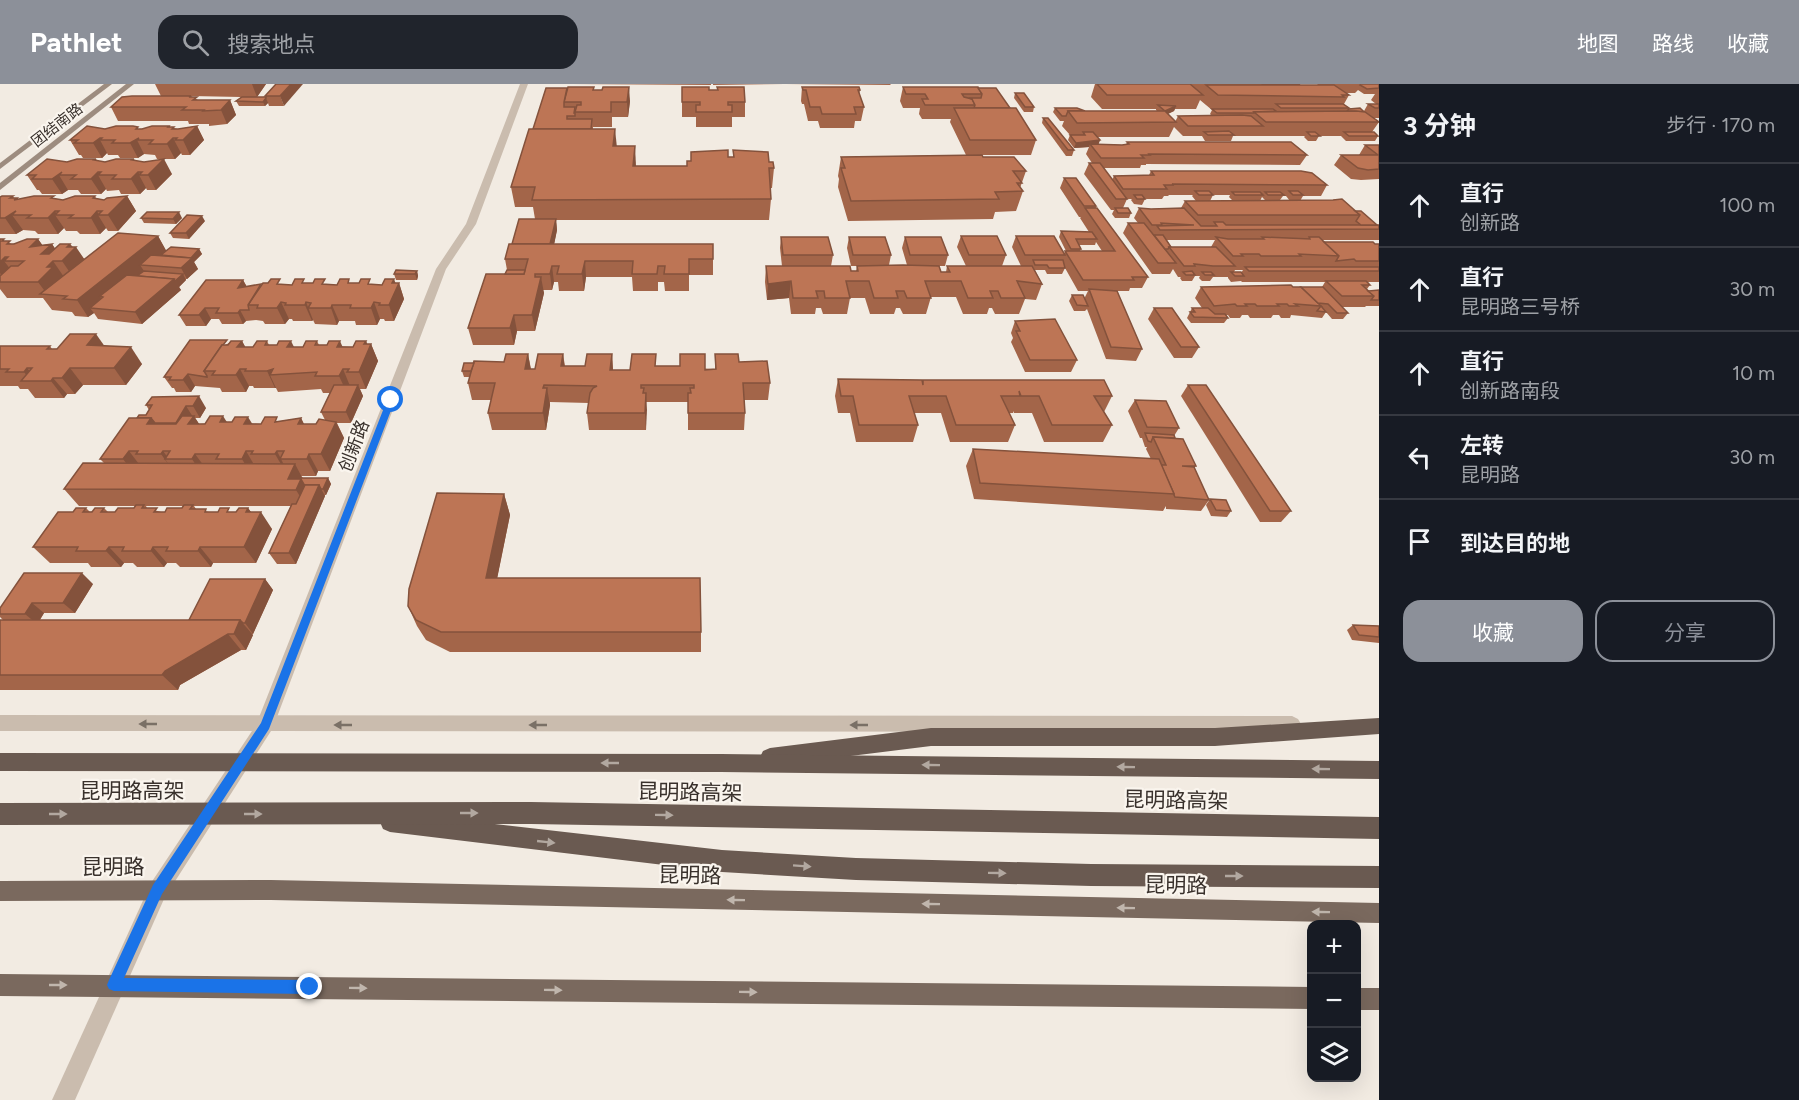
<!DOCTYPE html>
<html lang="zh">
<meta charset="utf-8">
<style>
body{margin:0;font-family:Figtree,"Noto Sans SC",sans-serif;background:#20242c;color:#f1f3f6}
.controls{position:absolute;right:18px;bottom:18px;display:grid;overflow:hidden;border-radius:12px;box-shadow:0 6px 24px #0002}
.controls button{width:54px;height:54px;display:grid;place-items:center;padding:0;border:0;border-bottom:2px solid #363941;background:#171b24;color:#f1f3f6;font:30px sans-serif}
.stop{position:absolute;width:18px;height:18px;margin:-14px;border:4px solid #1a73e8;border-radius:50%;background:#fff}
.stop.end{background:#1a73e8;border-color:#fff;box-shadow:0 2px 6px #0008}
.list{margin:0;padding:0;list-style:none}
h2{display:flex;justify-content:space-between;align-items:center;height:78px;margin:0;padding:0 24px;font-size:26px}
h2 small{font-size:20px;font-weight:400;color:#9ea1a6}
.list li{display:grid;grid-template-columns:39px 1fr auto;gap:18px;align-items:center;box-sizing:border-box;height:84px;padding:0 24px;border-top:2px solid #363941}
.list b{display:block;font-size:22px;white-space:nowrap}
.list p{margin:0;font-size:20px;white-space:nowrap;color:#9ea1a6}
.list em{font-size:20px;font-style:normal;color:#9ea1a6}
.actions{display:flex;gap:12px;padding:18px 24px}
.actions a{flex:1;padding:14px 0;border:2px solid #8c9099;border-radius:18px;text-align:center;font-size:21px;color:#8c9099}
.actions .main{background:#8c9099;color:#fff}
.icon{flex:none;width:33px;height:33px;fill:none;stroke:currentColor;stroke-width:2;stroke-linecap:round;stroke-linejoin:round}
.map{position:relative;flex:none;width:1379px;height:1016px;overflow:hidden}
header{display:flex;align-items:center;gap:36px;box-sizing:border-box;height:84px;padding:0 30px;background:#8c9099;color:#fff}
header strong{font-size:28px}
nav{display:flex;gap:33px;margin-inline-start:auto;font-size:21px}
.search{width:420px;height:54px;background:#20242c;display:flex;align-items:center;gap:15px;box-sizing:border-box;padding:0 21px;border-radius:18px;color:#9ea1a6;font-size:22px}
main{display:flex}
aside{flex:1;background:#171b24}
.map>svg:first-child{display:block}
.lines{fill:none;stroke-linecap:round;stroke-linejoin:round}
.minor{fill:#cabcae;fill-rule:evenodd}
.tertiary{fill:#cabcae;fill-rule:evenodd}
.secondary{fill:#9d8c7f;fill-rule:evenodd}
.primary{fill:#7a695e;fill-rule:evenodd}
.trunk{fill:#6a5a51;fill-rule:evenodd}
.trunk-bridge-far1{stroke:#6a5a51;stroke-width:18}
.trunk-bridge{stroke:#6a5a51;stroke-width:22}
.wall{fill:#a36549;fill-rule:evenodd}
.shaded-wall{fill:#84523c}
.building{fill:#bd7555;stroke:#84523c;stroke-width:1.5}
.oneway{fill:#7a7066}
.oneway2{fill:#b2a8a0}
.oneway3{fill:#c0b6ad}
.route{fill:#1a73e8}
.labels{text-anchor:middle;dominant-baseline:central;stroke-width:4.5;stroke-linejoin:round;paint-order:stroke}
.far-street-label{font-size:15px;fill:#39312c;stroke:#faf5ee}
.street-label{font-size:18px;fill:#39312c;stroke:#faf5ee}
.near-street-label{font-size:21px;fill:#39312c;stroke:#faf5ee}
</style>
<header>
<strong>Pathlet</strong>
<div class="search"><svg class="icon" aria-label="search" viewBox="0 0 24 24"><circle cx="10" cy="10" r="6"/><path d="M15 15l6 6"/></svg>搜索地点</div>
<nav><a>地图</a><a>路线</a><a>收藏</a></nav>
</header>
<main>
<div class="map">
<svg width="1379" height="1016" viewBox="0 0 1379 1016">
<rect width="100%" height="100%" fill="#f2ebe2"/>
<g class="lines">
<polygon class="minor" points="0,631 1292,632 1298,635 1301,640 1298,645 1292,648 271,647 165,813 158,816 151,813 148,806 151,799 252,647 0,647"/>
<g class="tertiary">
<polygon points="520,0 528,0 476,140 446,185 274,641 271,646 265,649 259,646 256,641 436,185 466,140"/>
<polygon points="158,796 165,799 168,806 75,1016 52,1016 151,799"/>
</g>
<g class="secondary">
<polygon points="104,0 112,0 0,85 0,79"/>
<polygon points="126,0 134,0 0,106 0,99"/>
</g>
<g class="primary">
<polygon points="271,796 1379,819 1379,839 271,816 0,817 0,797"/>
<polygon points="0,890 1312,903 1312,925 0,912"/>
<rect x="1356" y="904" width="23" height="22"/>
</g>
<g class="trunk">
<polygon points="1379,634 1379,650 1215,662 931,662 770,682 763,679 760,673 763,667 770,664 931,644 1215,644"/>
<polygon points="390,728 722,766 856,774 1091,780 1379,782 1379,804 1091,802 856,796 722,788 390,748 383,745 380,738 383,731"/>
</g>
<polyline class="trunk-bridge-far1" points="0,678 721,679 1379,686"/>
<polyline class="trunk-bridge" points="0,730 531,729 1379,744"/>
</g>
<g class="wall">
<polygon points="155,0 266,0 257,13 266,13 265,12 276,0 284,22 269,22 268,19 265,22 239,22 236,17 241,13 191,12 198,16 230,16 236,31 227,40 209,42 209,40 189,40 188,37 118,37 111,23 161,12"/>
<polygon points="573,0 711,0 711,1"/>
<polygon points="713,0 784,0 713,1"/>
<polygon points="786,0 891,0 890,1"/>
<path d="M 1095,0 L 1303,0 L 1299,0 L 1300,1 L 1318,1 L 1317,0 L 1379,0 L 1379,34 L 1374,34 L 1379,38 L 1372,48 L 1378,52 L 1375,57 L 1346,57 L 1341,52 L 1319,52 L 1316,57 L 1308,57 L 1304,53 L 1305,52 L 1233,52 L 1231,57 L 1205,57 L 1202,52 L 1183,52 L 1174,43 L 1169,53 L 1097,53 L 1100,56 L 1098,60 L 1122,61 L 1126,61 L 1127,58 L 1291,58 L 1307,71 L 1300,81 L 1146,80 L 1146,81 L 1141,81 L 1140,84 L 1104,84 L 1112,96 L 1114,92 L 1149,91 L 1151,87 L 1301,87 L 1312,89 L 1327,101 L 1321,112 L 1303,112 L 1300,117 L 1333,116 L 1342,115 L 1355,127 L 1361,127 L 1377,141 L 1379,141 L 1379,156 L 1322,156 L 1324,158 L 1373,158 L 1375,160 L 1379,160 L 1379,198 L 1368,198 L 1370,201 L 1367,205 L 1368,207 L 1379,206 L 1379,222 L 1366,222 L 1365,223 L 1342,223 L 1348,229 L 1343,235 L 1332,235 L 1326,228 L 1322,234 L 1291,231 L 1290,234 L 1281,234 L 1279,231 L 1273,231 L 1271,234 L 1250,234 L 1248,231 L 1242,231 L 1240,234 L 1230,234 L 1228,231 L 1226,231 L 1228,234 L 1224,239 L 1191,239 L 1187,234 L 1192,224 L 1202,224 L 1195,214 L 1201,203 L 1291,201 L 1293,203 L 1322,203 L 1325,198 L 1242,198 L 1241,197 L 1231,198 L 1228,194 L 1228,193 L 1213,193 L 1210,197 L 1202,197 L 1199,194 L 1200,192 L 1195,192 L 1192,197 L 1182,197 L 1180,194 L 1181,193 L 1178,193 L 1173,185 L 1170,190 L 1152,190 L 1123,149 L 1128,139 L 1138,139 L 1134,134 L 1139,124 L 1151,125 L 1181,124 L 1185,117 L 1246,117 L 1232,116 L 1229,113 L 1230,111 L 1213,111 L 1210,117 L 1196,117 L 1192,112 L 1193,111 L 1169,111 L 1168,112 L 1164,112 L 1162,115 L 1145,115 L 1142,121 L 1134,120 L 1131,116 L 1132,115 L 1127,115 L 1123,124 L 1128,124 L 1131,129 L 1129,134 L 1115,134 L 1112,130 L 1114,126 L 1111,126 L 1084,90 L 1089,79 L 1092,79 L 1086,70 L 1089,63 L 1074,64 L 1068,56 L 1070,51 L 1062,42 L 1064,37 L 1060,37 L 1053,28 L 1055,24 L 1077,24 L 1085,27 L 1157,27 L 1156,26 L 1156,25 L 1102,25 L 1091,13 ZM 1358,6 L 1364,10 L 1375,10 L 1371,16 L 1376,20 L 1368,20 L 1364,27 L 1360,24 L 1349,25 L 1349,24 L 1344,20 L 1349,11 L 1346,9 L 1355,9 ZM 1200,16 L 1212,26 L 1210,30 L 1212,32 L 1178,32 L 1175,38 L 1168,30 L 1174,27 L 1175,25 L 1196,25 ZM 1283,112 L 1286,112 L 1290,117 L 1260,117 L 1262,113 L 1265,116 L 1280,116 ZM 1167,156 L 1215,156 L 1211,163 L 1171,163 ZM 1235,186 L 1243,186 L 1241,189 L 1234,188 Z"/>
<polygon points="682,3 709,6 745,18 745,33 732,33 732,43 696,43 696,33 682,33"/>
<polygon points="802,3 860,6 859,11 864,23 861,37 855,37 854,44 820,44 818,37 808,37 804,20 802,20 801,17"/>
<polygon points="903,3 978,4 1010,24 1036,56 1031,71 982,71 983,73 1026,87 1020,104 1023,107 1016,127 995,128 993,135 848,137 838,103 839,95 838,92 841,73 966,71 950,38 951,35 922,35 919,30 920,24 903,24 900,17"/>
<polygon points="546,4 594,6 630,17 628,33 612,33 612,43 593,43 593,45 616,62 636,82 687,82 728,73 733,73 733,66 769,78 774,84 772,104 770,104 771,115 769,136 556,136 557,146 554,160 713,175 713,191 689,191 689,207 665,207 664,198 658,198 658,207 633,207 632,193 586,193 584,207 559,207 558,198 554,198 552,206 543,206 544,209 535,247 517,247 514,261 473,261 468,244 505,190 507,186 505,175 512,160 535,135 533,123 515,123 511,103 533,45"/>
<polygon points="1015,9 1034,23 1033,28 1024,28 1014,14"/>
<polygon points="1043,34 1074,66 1072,72 1066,72 1042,39"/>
<polygon points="197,42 204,56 190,71 182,71 181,69 175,75 157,75 155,71 144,70 138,74 120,74 118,71 108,71 107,69 102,74 83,74 81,71 79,71 70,56 105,45 139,45 170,43 178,45"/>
<polygon points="1365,61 1379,61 1379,95 1361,96 1351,95 1334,81 1341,71 1359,71"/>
<polygon points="96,75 97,77 105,78 134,75 135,77 172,90 156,106 147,106 146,104 140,110 121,110 119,106 107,107 106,105 101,110 81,110 78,106 68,106 62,110 42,110 39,106 37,106 27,91 67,78"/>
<path d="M 1064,94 L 1096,122 L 1096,124 L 1148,193 L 1142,204 L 1130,204 L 1129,207 L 1112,207 L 1142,265 L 1136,277 L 1106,275 L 1087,225 L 1085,227 L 1074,227 L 1069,217 L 1072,211 L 1084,215 L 1088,207 L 1078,207 L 1065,184 L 1062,190 L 1047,190 L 1045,186 L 1035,186 L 1042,200 L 1036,216 L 1025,215 L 1019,230 L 995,230 L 992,224 L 989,224 L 987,230 L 963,230 L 956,213 L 931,213 L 926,230 L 903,230 L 900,224 L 896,224 L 894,230 L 870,230 L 865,214 L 850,214 L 847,230 L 823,230 L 821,224 L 816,224 L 815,230 L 791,230 L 789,214 L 767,216 L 765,198 L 766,182 L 856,187 L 857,182 L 867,182 L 851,182 L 847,164 L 849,153 L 891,171 L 889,181 L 907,181 L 902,164 L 905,153 L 948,171 L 945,182 L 935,182 L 941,188 L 946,188 L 947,182 L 966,182 L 957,163 L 961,152 L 1006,171 L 1002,182 L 1030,182 L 1021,182 L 1012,163 L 1016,152 L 1064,170 L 1065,167 L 1066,167 L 1059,153 L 1061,147 L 1089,148 L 1080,134 L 1081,133 L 1079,133 L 1060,104 ZM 1096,158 L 1102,167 L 1080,167 L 1081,165 L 1079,161 L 1095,161 Z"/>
<polygon points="13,112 14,114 17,114 18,115 55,115 63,116 95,112 96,114 104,116 127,112 136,127 118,147 108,147 106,144 100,150 80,150 77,147 66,147 64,144 58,150 38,150 35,147 23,146 16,150 0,150 0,113"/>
<polygon points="141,134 182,134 176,140 144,139"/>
<polygon points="205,137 189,155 173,154 170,149"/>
<polygon points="158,152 166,167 199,165 202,170 194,178 198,185 187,195 186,195 186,196 179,203 181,206 142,240 98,235 94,229 88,233 75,232 72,228 52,226 43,214 7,214 0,205 0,155 12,160 38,155 42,161 52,160 55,165 70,160 84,175"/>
<polygon points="781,153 833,171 831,182 782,182 780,164"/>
<polygon points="417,187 418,192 417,196 396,196 394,190"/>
<polygon points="243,196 247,203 292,201 306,199 337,201 351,199 382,201 399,199 404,215 394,237 385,237 384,235 380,235 377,241 356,241 355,237 339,237 337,241 315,240 313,236 312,237 293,237 292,235 289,235 285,240 265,240 263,237 256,236 246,237 243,240 222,240 219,235 211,235 206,242 186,242 179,231"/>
<polygon points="1154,224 1199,263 1192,274 1174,274 1148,235"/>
<polygon points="1015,237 1077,276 1071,288 1025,288 1011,258 1013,254 1011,249"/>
<path d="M 242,257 L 245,263 L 253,263 L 267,257 L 269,261 L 294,263 L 303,263 L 317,257 L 319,261 L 353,263 L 366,257 L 367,260 L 371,260 L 378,277 L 366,305 L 360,305 L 363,312 L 351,339 L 337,339 L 344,354 L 330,387 L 318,387 L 316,392 L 301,392 L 303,394 L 328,394 L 331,400 L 326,411 L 325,411 L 325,412 L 296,480 L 277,480 L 269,469 L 291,422 L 194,422 L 196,425 L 209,428 L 236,428 L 248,424 L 251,428 L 272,445 L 256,479 L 213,479 L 211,483 L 180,483 L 176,479 L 167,479 L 164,483 L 137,483 L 133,479 L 124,479 L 121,483 L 91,483 L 88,479 L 50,479 L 33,463 L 73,428 L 86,424 L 90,428 L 104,424 L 108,428 L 115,428 L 134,424 L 135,422 L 79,422 L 64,405 L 104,379 L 100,375 L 137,334 L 146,331 L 149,326 L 146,321 L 152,313 L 206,324 L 200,334 L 195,334 L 199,340 L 227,338 L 261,340 L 301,334 L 304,340 L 316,340 L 325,336 L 321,328 L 330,309 L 323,309 L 321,305 L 278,308 L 276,304 L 254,304 L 253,302 L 249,302 L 246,308 L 222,308 L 220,304 L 195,302 L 191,308 L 176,308 L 174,304 L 172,304 L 164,293 L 229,259 ZM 146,422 L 183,422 L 182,424 L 165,428 L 161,428 L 147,424 Z"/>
<polygon points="0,262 50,262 52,265 104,262 142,280 126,301 83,301 75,310 67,310 64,314 35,314 28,305 20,305 18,302 0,302"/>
<polygon points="528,270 531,285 535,285 563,270 565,282 585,282 612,270 613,286 630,286 656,282 715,285 715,270 739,278 770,299 768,316 744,316 745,329 744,346 688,346 688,318 646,318 646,346 589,346 587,329 589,319 550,318 550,321 546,346 492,346 488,329 491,316 472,316 468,299 470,293 464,293 462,287 504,278"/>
<polygon points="838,295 922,298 923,296 1112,312 1104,328 1112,341 1103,358 1044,358 1032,329 1014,329 1014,327 1013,329 1009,329 1015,341 1008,358 950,358 941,329 914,329 918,341 913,358 856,358 850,329 838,329 835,312"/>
<polygon points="1188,301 1291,427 1281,438 1260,438 1181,312"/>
<polygon points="1135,316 1179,344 1174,352 1196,382 1194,384 1209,416 1201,427 1166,425 1166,422 1163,427 974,415 966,382 973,365 1151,375 1146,365 1147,363 1145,363 1142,354 1140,354 1128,327"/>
<polygon points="504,410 510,431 497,494 701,548 701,568 450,568 426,556 417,542 408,522"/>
<polygon points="1210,415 1231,427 1227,433 1211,432 1206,421"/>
<polygon points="265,495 273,506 253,550 252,550 253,551 246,566 241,566 180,601 178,606 0,606 0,536 3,536 0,533 0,524 93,500 75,529 44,529 40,536 189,536"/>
<polygon points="1353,541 1379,542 1379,559 1352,556 1347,546"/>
</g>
<g class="shaded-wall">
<polygon points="252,0 266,0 257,13"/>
<polygon points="291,0 303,0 284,22 280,12"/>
<polygon points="629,3 630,17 628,33 627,18"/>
<polygon points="266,14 268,19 265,22 263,18"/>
<polygon points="230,16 236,31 227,40 221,26"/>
<polygon points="1176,22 1174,27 1163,32 1165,27"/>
<polygon points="169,42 175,54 173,54 181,69 175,75 167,60 168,43"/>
<polygon points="197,42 204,56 190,71 183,56"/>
<polygon points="615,45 617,64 613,62"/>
<polygon points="100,54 101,56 100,56 107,69 102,74 93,59"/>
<polygon points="139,54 137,56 144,70 138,74 130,59"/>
<polygon points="1100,56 1098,62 1090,60 1089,63 1074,64 1076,59"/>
<polygon points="635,62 636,82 633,82"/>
<polygon points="164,75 172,90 156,106 148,91"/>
<polygon points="62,88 59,91 68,106 62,110 52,95"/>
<polygon points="98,88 100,91 98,91 106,105 101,110 91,95"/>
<polygon points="138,88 140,91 139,91 146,104 140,110 131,95"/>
<polygon points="127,112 136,127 118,147 108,131"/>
<polygon points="16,127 12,131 23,146 16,150 5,134"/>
<polygon points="55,127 57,131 55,131 64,144 58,150 48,134"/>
<polygon points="97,127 99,131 98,131 106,144 100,150 91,134"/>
<polygon points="179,128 182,134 176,140 173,135"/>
<polygon points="202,132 205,137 189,155 186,149"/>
<polygon points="556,135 557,146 551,176 549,165"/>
<polygon points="158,152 167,168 150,181 140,181 144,187 103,213 100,212 104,220 90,224 94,229 88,233 77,216"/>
<polygon points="38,155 46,166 52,160 63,176 67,163 70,160 74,165 76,163 87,179 73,193 62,177 53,177 64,193 47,210 38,198 47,183 30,163"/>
<polygon points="199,165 202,170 194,178 198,185 187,195 181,184"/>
<polygon points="5,173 7,177 4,177 15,191 6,198 0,189 0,178"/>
<polygon points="585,177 586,193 584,207 582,190"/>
<polygon points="552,182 554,198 552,206 550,190"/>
<polygon points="417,187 418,192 417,196 415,190"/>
<polygon points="183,190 186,196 179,203 181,206 142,240 135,228 174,195"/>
<polygon points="535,190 538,205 541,193 544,209 535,247 532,231"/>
<polygon points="394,195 397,203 399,199 404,215 394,237 389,221 392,199"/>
<polygon points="243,196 249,207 238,204"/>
<polygon points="791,197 789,214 767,216 768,200"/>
<polygon points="281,218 289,235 285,240 277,224"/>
<polygon points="306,218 313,236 312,237 305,221"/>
<polygon points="374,218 380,235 377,241 371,224"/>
<polygon points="332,221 339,237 337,241 331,224"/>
<polygon points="205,224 211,235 206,242 199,231"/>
<polygon points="240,226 246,237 243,240 238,229"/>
<polygon points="514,231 517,247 514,261 510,244"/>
<polygon points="96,250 108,267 87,261"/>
<polygon points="242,257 251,273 237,263"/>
<polygon points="291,257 299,273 287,263"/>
<polygon points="340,257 347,273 337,263"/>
<polygon points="366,257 369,265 371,260 378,277 366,305 359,288 364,260"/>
<polygon points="131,263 142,280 126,301 114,284"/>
<polygon points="528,270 531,287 525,285"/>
<polygon points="563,270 565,287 561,282"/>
<polygon points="612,270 613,287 610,286"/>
<polygon points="27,284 38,297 31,297 24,288"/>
<polygon points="70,284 83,301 75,310 62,294"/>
<polygon points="240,285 249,302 246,308 236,291"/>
<polygon points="273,285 270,291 276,304 275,304 267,287"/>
<polygon points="343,285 350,302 347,309 339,292"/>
<polygon points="188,290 195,302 191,308 183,296"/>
<polygon points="53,294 67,310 64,314 51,297"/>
<polygon points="358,301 363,312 351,339 346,328"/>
<polygon points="544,301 546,313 547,304 550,321 546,346 543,329"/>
<polygon points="646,309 647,326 646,346 645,329"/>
<polygon points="199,312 206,324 200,334 193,322"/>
<polygon points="186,322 193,333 194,332 205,349 183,350 176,339"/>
<polygon points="223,332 234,349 220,338"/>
<polygon points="248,333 258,349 244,340"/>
<polygon points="151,334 163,351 147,340"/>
<polygon points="301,334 309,351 298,340"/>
<polygon points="336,338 344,354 330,387 321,370"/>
<polygon points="129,367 142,384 136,392 123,375"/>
<polygon points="163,367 169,375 165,375 173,387 161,370"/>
<polygon points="246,367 256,384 252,392 242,375"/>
<polygon points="277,367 286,385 285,387 275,370"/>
<polygon points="195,370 207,386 203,392 192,375"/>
<polygon points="309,370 318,387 316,392 307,375"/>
<polygon points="295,380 304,397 310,412 306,422 296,406 288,395"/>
<polygon points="328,394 331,400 326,411 323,405"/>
<polygon points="319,401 325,412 296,480 289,469"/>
<polygon points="504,410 510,431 493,515 486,494"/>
<polygon points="248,424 257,437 261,428 272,445 256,479 244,463 246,428"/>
<polygon points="109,463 124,479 121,483 106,467"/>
<polygon points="153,463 167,479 164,483 151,467"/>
<polygon points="200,463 213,479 211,483 198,467"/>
<polygon points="82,489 93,500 75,529 63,519"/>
<polygon points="265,495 273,506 253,550 245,539"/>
<polygon points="32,519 44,529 37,540 25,530"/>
<polygon points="240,536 253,551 246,566 234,550"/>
<polygon points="228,550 241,566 180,601 178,606 162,591 165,587"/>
</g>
<g class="building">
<polygon points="276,0 291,0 280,12 265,12"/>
<polygon points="1097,0 1190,0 1203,11 1107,11"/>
<polygon points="1263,0 1298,0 1300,1 1262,1"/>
<polygon points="1361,0 1379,0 1379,4 1367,5 1360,1"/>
<polygon points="1206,1 1334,1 1349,11 1342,11 1344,13 1218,11"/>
<polygon points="568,3 594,3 593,6 602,6 603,3 629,3 627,18 611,18 611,28 575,28 577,21 581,21 581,18 564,18"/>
<polygon points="682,3 709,3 709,6 718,6 717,3 744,3 745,18 728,18 728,21 732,21 732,28 696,28 696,21 700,21 700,18 682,18"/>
<polygon points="802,3 859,3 860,6 858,6 864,23 854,23 856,30 822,30 820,23 810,23 806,6 803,6"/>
<polygon points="903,3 978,3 982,10 962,10 964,13 972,15 975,21 925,21 922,15 928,15 925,10 906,10"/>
<polygon points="546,4 567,4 564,18 564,23 575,23 574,29 575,29 575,32 567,32 567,35 592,35 591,45 533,45"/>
<polygon points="978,4 996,4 1010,24 974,24 975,21 972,15 969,14 981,14 982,10"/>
<polygon points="1015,9 1024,9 1034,23 1025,23"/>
<polygon points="132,12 191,12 189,13 197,13 193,16 230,16 221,26 203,27 204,26 182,26 186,23 111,23 122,13"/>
<polygon points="242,13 266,13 266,14 263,18 236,17"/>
<polygon points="1276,20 1343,20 1349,24 1281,24"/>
<polygon points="1368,20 1379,20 1379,24 1375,24"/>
<polygon points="1158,21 1176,22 1165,27"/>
<polygon points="954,24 1016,24 1036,56 970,56"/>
<polygon points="1055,24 1077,24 1085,27 1068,27 1066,32 1062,32"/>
<polygon points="1360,24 1364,28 1347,27 1349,25"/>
<polygon points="1212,25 1273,25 1276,27 1254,28 1254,29 1217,29"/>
<polygon points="1068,27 1165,27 1176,38 1077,39"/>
<polygon points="1356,27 1365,28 1379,38 1266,38 1254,28"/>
<polygon points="1242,31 1251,32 1263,42 1188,42 1178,32"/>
<polygon points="1043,34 1048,34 1074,66 1068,66"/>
<polygon points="87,42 105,45 116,42 133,42 138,43 136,45 142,45 152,42 169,42 168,43 174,43 172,45 178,45 197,42 183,56 175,56 177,54 173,54 167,60 149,60 153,56 137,56 139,54 130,59 112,59 115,56 100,56 102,54 100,54 93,59 74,59 78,56 70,56"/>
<polygon points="529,45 615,45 613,62 635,62 633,82 687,82 687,77 691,77 691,68 728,66 728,73 734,73 733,66 768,68 769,78 773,78 774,84 769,84 771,115 532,116 535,103 511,103"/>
<polygon points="1229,47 1234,51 1208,51 1204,48"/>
<polygon points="1083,48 1093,48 1100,56 1076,59 1070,51 1085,51"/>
<polygon points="1307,48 1315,48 1320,52 1311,52"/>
<polygon points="1344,48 1374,48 1378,52 1349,52"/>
<polygon points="1127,58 1291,58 1307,71 1149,70 1150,71 1141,71 1144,74 1101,74 1090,60 1122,61 1129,60"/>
<polygon points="1365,61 1379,61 1379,85 1368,86 1358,84 1341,71 1378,71"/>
<polygon points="982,71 983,73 1014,73 1026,87 1013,87 1022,99 1017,99 1023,107 995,108 999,115 851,117 841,84 845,84 841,73"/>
<polygon points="47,75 67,78 77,75 96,75 94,76 105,78 116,75 134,75 132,76 144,78 164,75 148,91 139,91 142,88 138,88 131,95 112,95 116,91 98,91 101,88 98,88 91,95 71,95 76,91 59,91 62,88 52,95 32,95 36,91 27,91"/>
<polygon points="1089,79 1100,79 1127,115 1116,115"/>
<polygon points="1151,87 1301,87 1312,89 1327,101 1172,100 1174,101 1164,101 1167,105 1123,105 1114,92 1154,91"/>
<polygon points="1064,94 1076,94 1096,122 1084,122"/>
<polygon points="1195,107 1209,107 1213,111 1199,111"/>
<polygon points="1289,107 1298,107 1303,111 1293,111"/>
<polygon points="1232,108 1260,108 1263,111 1235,111"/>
<polygon points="1265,108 1280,108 1284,111 1268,111"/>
<polygon points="1134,111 1142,111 1145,115 1137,115"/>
<polygon points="2,112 13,112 10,114 17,114 14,116 34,112 54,112 51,114 63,116 75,112 95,112 93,114 104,116 107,114 127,112 108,131 98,131 102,127 97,127 91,134 69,134 73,131 55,131 59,127 55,127 48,134 27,134 31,131 12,131 16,127 5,134 0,134 0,113"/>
<polygon points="1342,115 1360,131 1198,131 1185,117 1333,116"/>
<polygon points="1085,124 1097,124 1148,193 1132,193 1134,196 1083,196 1065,167 1115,167"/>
<polygon points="1115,124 1128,124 1131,129 1118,129"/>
<polygon points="1139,124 1151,125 1184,124 1201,142 1217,142 1214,138 1223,138 1226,141 1379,141 1379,145 1160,146 1157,142 1194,141 1161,139 1162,141 1152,141"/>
<polygon points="1355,127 1361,127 1377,141 1361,141 1356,137 1360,131"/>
<polygon points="147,128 179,128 173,135 141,134"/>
<polygon points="187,131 202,132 186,149 170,149"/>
<polygon points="519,135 556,135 550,160 512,160"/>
<polygon points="1128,139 1144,139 1176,179 1158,179"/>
<polygon points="1061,147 1092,148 1097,155 1076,155 1081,165 1071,165"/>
<polygon points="118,149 158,152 77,216 63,215 67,212 40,210"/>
<polygon points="1154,151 1163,151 1171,163 1169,163 1168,165 1165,165"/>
<polygon points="961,152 997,152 1006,171 969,171"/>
<polygon points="1016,152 1054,152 1065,171 1025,171"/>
<polygon points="781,153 828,153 833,171 783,171"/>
<polygon points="849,153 885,153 891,171 853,171"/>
<polygon points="905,153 941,153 948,171 910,171"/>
<polygon points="1216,153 1228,155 1264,155 1262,153 1310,155 1309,153 1319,153 1339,172 1299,170 1301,172 1261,172 1259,170 1241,170 1243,172 1233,172"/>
<polygon points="0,155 4,155 2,157 10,157 7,160 14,160 27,155 38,155 30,163 52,160 41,170 49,170 60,160 70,160 67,163 76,163 62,177 53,177 47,183 53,183 38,198 0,198 0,192 11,182 18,182 24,177 4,177 8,173 5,173 0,178"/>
<polygon points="1324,158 1373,158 1375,160 1379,160 1379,177 1356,177 1354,175 1336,177 1339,172"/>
<polygon points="509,160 713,160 713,175 689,175 689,190 664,190 665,182 658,182 657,190 632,190 633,177 585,177 582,190 557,190 559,182 552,182 550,190 535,190 535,193 541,193 532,231 514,231 510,244 468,244 486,190 524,190 528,175 505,175"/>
<polygon points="171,163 199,165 191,174 161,171"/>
<polygon points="1169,163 1216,163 1235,182 1213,182 1194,180 1195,182 1184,182"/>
<polygon points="151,171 192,174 181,184 140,181"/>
<polygon points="1033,176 1063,176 1065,184 1049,184 1047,181 1035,181"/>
<polygon points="903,181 939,182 941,188 950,188 947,182 1032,182 1042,200 1017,197 1025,214 1001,214 998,207 990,207 993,214 968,214 961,197 925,197 931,214 907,214 904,207 896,207 898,214 874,214 869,197 846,197 850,214 825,214 824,207 816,207 818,214 793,214 791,197 768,200 766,182 850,182 851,187 858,187 857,182"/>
<polygon points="1245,183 1379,183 1379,187 1249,187"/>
<polygon points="396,186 417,187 415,190 394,190"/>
<polygon points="507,186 525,186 524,190 505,190"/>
<polygon points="144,187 183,190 175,197 174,195 137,192"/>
<polygon points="1192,187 1195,191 1186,191 1183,188"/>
<polygon points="1202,188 1211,188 1214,191 1205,191"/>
<polygon points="1231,188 1241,188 1244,192 1235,192"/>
<polygon points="127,191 174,195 135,228 90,224 103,213 100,212"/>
<polygon points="271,195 280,195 277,200 292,201 295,195 304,195 302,199 313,199 315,195 325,195 322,200 337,201 340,195 349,195 348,199 359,199 361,195 370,195 368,200 382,201 385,195 394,195 392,199 399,199 389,221 379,221 380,219 374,218 371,224 350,224 351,221 332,221 331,224 308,224 311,219 306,218 305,221 285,221 286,219 281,218 277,224 257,224 258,221 248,221 263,199 268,199"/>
<polygon points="206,196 243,196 238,204 261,200 248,221 249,226 240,226 238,229 216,229 219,224 205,224 199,231 179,231"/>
<polygon points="1326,197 1366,197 1370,201 1362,201 1374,212 1342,212"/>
<polygon points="1291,201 1293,203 1301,203 1321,222 1295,220 1298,222 1289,222 1287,220 1277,220 1279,222 1257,222 1255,220 1245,220 1247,222 1237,222 1235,220 1214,222 1201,203"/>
<polygon points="1301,203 1323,203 1348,229 1337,229 1328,220 1318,219"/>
<polygon points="1089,205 1117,207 1142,265 1111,263"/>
<polygon points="1379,206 1379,216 1371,216 1374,212 1368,207"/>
<polygon points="1072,211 1083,211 1088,222 1077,221"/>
<polygon points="1321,222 1326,228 1317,227"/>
<polygon points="1154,224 1172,224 1199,263 1181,263"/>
<polygon points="1192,224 1208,224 1215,230 1225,230 1228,234 1194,233 1190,228 1195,228"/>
<polygon points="1055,235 1077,276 1030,276 1016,247 1020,247 1015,237"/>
<polygon points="70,250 96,250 87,261 131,263 114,284 70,284 62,294 53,294 51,297 21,297 32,284 27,284 24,288 6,288 9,285 0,285 0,262 50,262 47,265 57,265"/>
<polygon points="190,256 227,256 223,261 222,261 204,287 207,292 207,293 188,290 183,296 169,296 171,293 164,293"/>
<polygon points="231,257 242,257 237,263 253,263 257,257 267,257 265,261 277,261 279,257 291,257 287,263 303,263 306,257 317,257 315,261 327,261 329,257 340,257 337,263 353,263 356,257 366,257 364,260 371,260 359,288 347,288 349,285 343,285 339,292 315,292 317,288 270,291 273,285 267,287 245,287 246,285 240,285 236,291 212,291 215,287 204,287 222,261 228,261"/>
<polygon points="506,270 528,270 525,285 535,285 538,270 563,270 561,282 585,282 587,270 612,270 610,286 630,286 632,270 656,270 655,282 680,282 680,270 705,270 705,286 716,285 715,270 738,270 739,278 767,277 770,299 743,299 745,329 688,329 688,309 691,309 690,304 694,304 694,301 641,301 641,304 644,304 643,309 646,309 645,329 587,329 590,309 593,304 597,302 544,301 543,304 547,304 543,329 488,329 495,299 468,299 474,277 504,278"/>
<polygon points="464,279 474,279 471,287 462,287"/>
<polygon points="838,295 922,296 923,301 923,296 1104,296 1112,312 1094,312 1112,341 1052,341 1039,312 1021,312 1019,307 1020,312 1001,312 1015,341 956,341 946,312 909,312 918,341 859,341 853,312 841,312"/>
<polygon points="334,301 358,301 346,328 321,328"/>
<polygon points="1188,301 1206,301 1291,427 1270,427"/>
<polygon points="199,312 193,322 186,322 176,339 155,339 151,334 137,334 139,331 146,331 152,321 146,321 152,313"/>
<polygon points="1135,316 1166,317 1179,344 1147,343"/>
<polygon points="182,332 194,332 188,340 205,340 210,332 223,332 220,338 232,338 235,333 248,333 244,340 261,340 265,333 277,333 275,338 301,334 298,340 316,340 319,335 336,338 321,370 309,370 307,375 280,375 284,367 277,367 275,370 251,370 253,367 246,367 242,375 216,375 219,370 195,370 192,375 165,375 170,367 163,367 161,370 136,370 138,367 129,367 123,375 100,375 129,334 151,334 147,340 176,340"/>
<polygon points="1145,349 1174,351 1175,354 1153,353 1151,358 1148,357"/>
<polygon points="1153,353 1183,355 1196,382 1182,382 1194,383 1209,416 1175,413 1174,411 1174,410 1161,381 1166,381"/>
<polygon points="973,365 1159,375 1174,410 980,399"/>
<polygon points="83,379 295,380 288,395 301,395 296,406 64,405"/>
<polygon points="301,394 328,394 323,405 321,405 319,401 305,401 305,402 301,395"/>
<polygon points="305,401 319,401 289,469 269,469 292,420 296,420"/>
<polygon points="437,409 504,410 486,494 700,494 701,548 441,548 416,536 408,522 409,505"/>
<polygon points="1210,415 1226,416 1231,427 1216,426"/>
<polygon points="136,421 144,421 142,424 157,424 154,428 165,428 167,424 182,424 184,421 193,421 190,425 206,425 205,428 218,428 220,424 229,424 227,428 236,428 239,424 248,424 246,428 261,428 244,463 200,463 198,467 166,467 168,463 153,463 151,467 122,467 124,463 109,463 106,467 76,467 78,463 33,463 58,428 73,428 76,424 86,424 83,428 92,428 95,424 104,424 101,428 115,428 118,424 134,424"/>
<polygon points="24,489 82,489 63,519 32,519 25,530 0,530 0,524"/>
<polygon points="210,495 265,495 245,539 243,539 240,536 189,536"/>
<polygon points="0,536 240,536 234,550 228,550 165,587 162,591 0,591"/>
<polygon points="1353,541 1379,542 1379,553 1359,551"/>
</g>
<defs><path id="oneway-solid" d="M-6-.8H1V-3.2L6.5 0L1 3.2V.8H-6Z" transform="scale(1.5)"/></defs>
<g class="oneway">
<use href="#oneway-solid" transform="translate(148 640) rotate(-180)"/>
<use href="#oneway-solid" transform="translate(343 641) rotate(180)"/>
<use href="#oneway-solid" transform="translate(538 641) rotate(180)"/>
<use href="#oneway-solid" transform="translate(859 641) rotate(180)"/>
</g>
<g class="oneway2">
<use href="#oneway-solid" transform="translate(610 679) rotate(-180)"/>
<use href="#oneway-solid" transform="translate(931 681) rotate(-179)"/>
<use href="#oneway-solid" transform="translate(1126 683) rotate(-179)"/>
<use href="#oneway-solid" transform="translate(1321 685) rotate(-179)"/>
<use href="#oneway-solid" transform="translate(469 729)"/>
<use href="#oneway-solid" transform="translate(58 730)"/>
<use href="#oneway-solid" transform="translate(253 730)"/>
<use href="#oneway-solid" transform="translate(664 731) rotate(1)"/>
<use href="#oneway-solid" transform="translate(546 758) rotate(6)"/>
<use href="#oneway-solid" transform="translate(802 782) rotate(4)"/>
<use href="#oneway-solid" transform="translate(997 789) rotate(1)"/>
<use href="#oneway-solid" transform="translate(1234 792)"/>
</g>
<g class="oneway3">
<use href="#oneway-solid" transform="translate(736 816) rotate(-179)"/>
<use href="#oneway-solid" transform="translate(931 820) rotate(-179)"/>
<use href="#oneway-solid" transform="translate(1126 824) rotate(-179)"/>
<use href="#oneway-solid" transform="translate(1321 828) rotate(-179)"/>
<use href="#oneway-solid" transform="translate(58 901)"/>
<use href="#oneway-solid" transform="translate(358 904) rotate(1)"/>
<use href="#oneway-solid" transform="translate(553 906) rotate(1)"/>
<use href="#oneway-solid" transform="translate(748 908) rotate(1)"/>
</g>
<polygon class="route" points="391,313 395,316 269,645 162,810 124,894 310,896 315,898 317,903 315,908 310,910 114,907 109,905 107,901 109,896 153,801 261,639 387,316"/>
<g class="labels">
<g class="far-street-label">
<text transform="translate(57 41) rotate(-38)">团结南路</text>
</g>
<g class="street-label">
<text transform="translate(354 362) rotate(-69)">创新路</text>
</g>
<g class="near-street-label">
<text x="132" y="706">昆明路高架</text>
<text transform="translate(690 708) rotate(1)">昆明路高架</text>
<text transform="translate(1176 716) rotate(1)">昆明路高架</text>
<text x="113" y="782">昆明路</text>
<text transform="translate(690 791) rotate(1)">昆明路</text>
<text transform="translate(1176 801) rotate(1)">昆明路</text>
</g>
</g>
</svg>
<div class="controls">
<button>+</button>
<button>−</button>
<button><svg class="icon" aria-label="layers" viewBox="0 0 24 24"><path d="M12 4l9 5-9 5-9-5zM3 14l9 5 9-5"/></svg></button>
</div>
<div class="stop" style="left:391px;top:316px"></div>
<div class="stop end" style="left:310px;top:903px"></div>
</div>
<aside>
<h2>3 分钟<small>步行 · 170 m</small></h2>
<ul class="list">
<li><svg class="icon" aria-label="ahead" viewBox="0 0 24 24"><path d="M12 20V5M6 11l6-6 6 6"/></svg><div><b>直行</b><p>创新路</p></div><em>100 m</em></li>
<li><svg class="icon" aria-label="ahead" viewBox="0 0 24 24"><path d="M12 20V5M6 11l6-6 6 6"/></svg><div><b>直行</b><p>昆明路三号桥</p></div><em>30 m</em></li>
<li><svg class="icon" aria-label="ahead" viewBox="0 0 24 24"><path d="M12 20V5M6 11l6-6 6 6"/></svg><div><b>直行</b><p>创新路南段</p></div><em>10 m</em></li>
<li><svg class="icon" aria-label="left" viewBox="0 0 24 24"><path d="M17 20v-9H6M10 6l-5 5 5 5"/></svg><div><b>左转</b><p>昆明路</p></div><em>30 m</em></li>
<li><svg class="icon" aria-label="arrive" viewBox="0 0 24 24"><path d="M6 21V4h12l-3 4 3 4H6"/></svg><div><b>到达目的地</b></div></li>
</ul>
<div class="actions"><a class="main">收藏</a><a>分享</a></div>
</aside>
</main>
